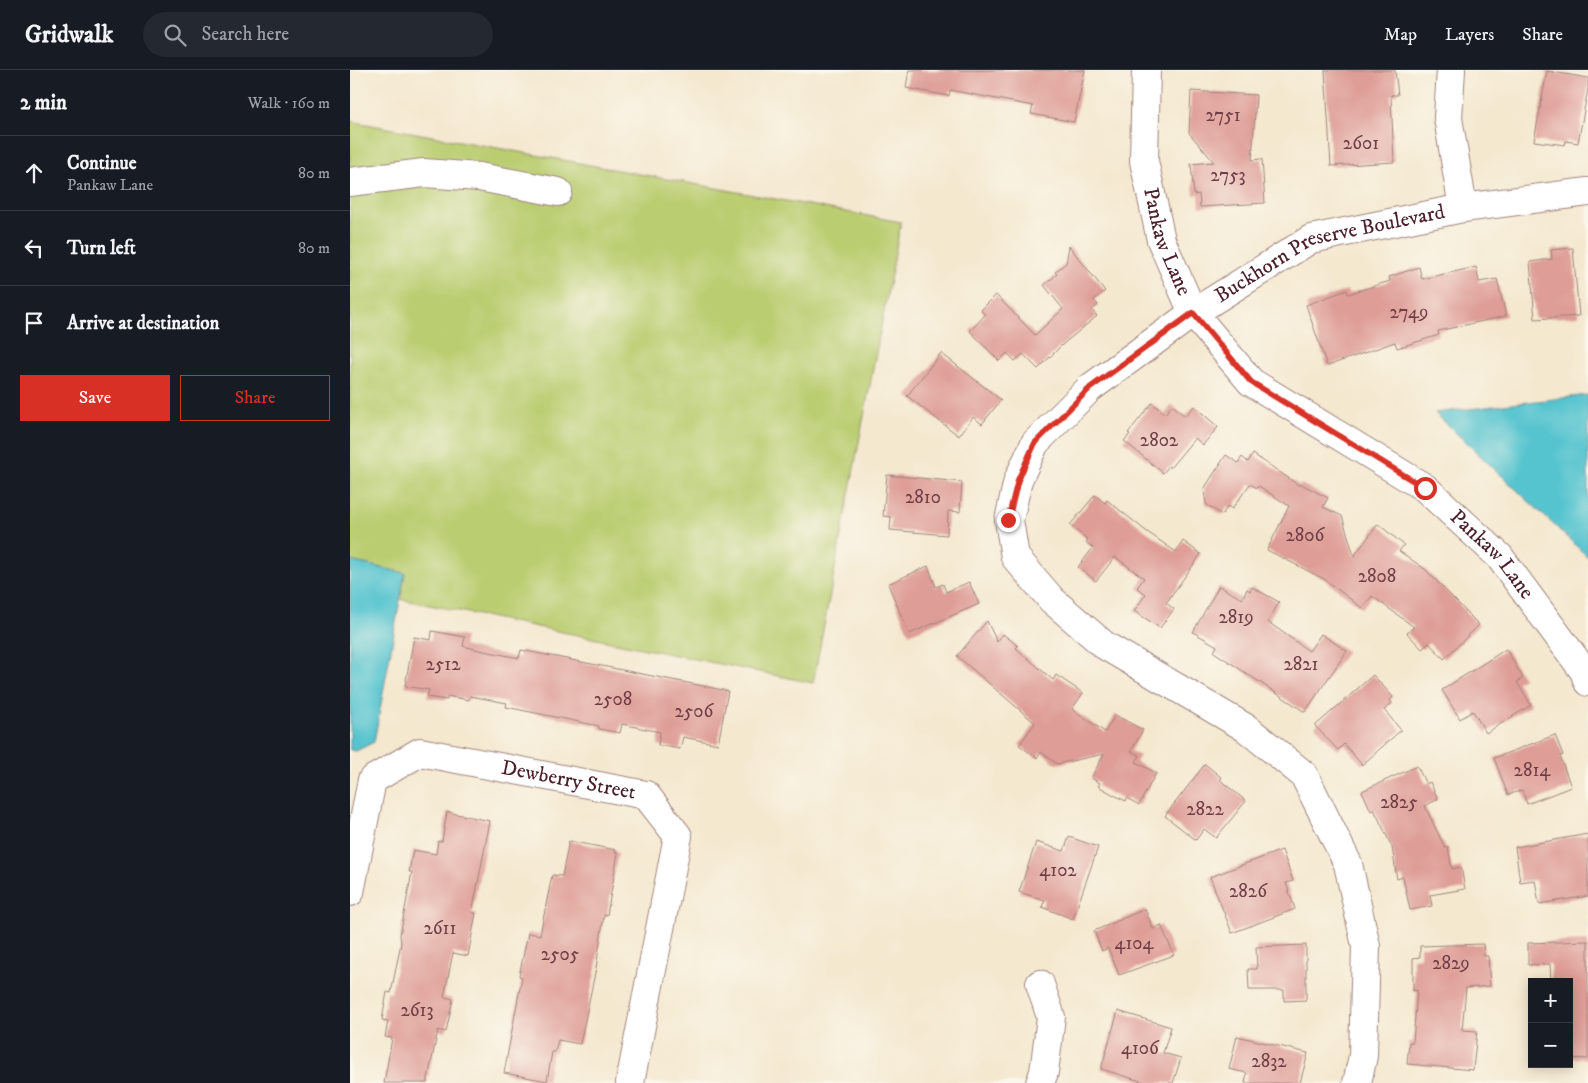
<!DOCTYPE html>
<meta charset="utf-8">
<style>
body{margin:0;font-family:"IM FELL DW Pica",serif;background:#242831;color:#f1f3f6}
.controls{position:absolute;right:15px;bottom:15px;display:grid;overflow:hidden;border-radius:0px;box-shadow:0 2px 12px #0003}
.controls button{width:45px;height:45px;display:grid;place-items:center;padding:0;border:0;border-bottom:1px solid #363941;background:#171b24;color:#f1f3f6;font:25px sans-serif}
.stop{position:absolute;width:15px;height:15px;margin:-11px;border:4px solid #d93025;border-radius:50%;background:#fff}
.stop.end{background:#d93025;border-color:#fff;box-shadow:0 1px 5px #0008}
.list{margin:0;padding:0;list-style:none}
h2{display:flex;justify-content:space-between;align-items:center;height:65px;margin:0;padding:0 20px;font-size:21px}
h2 small{font-size:16px;font-weight:400;color:#9ea1a6}
.list li{display:grid;grid-template-columns:32px 1fr auto;gap:15px;align-items:center;box-sizing:border-box;height:75px;padding:0 20px;border-top:1px solid #363941}
.list b{display:block;font-size:19px;white-space:nowrap}
.list p{margin:0;font-size:16px;white-space:nowrap;color:#9ea1a6}
.list em{font-size:16px;font-style:normal;color:#9ea1a6}
.actions{display:flex;gap:10px;padding:15px 20px}
.actions a{flex:1;padding:11px 0;border:1px solid #d93025;border-radius:0px;text-align:center;font-size:18px;color:#d93025}
.actions .main{background:#d93025;color:#fff}
.icon{flex:none;width:28px;height:28px;fill:none;stroke:currentColor;stroke-width:2;stroke-linecap:round;stroke-linejoin:round}
.map{position:relative;flex:none;width:1238px;height:1013px;overflow:hidden}
header{display:flex;align-items:center;gap:30px;box-sizing:border-box;height:70px;padding:0 25px;background:#171b24;border-bottom:1px solid #363941}
header strong{font-size:24px}
nav{display:flex;gap:28px;margin-inline-start:auto;font-size:18px}
.search{width:350px;height:45px;background:#242831;display:flex;align-items:center;gap:12px;box-sizing:border-box;padding:0 18px;border-radius:28px;color:#9ea1a6;font-size:19px}
main{display:flex}
aside{flex:1;background:#171b24}
.map>svg:first-child{display:block}
.green{fill:#bacd71;stroke:#82764e}
.water{fill:#57c4cf;stroke:#50727d}
.building{fill:#de9d96}
.lines{fill:none;stroke-linecap:round;stroke-linejoin:round}
.minor-casing{stroke:#9f847d;stroke-width:30}
.minor{stroke:#fff;stroke-width:28}
.route{stroke:#d93025;stroke-width:6}
.labels{text-anchor:middle;dominant-baseline:central;stroke-width:4;stroke-linejoin:round;paint-order:stroke}
.number-label{font-size:19px;fill:#6f3e46}
.street-label{font-size:21px;fill:#4a1f2b;stroke:#fbf7ec}
</style>
<header>
<strong>Gridwalk</strong>
<div class="search"><svg class="icon" aria-label="search" viewBox="0 0 24 24"><circle cx="10" cy="10" r="6"/><path d="M15 15l6 6"/></svg>Search here</div>
<nav><a>Map</a><a>Layers</a><a>Share</a></nav>
</header>
<main>
<aside>
<h2>2 min<small>Walk · 160 m</small></h2>
<ul class="list">
<li><svg class="icon" aria-label="ahead" viewBox="0 0 24 24"><path d="M12 20V5M6 11l6-6 6 6"/></svg><div><b>Continue</b><p>Pankaw Lane</p></div><em>80 m</em></li>
<li><svg class="icon" aria-label="left" viewBox="0 0 24 24"><path d="M17 20v-9H6M10 6l-5 5 5 5"/></svg><div><b>Turn left</b></div><em>80 m</em></li>
<li><svg class="icon" aria-label="arrive" viewBox="0 0 24 24"><path d="M6 21V4h12l-3 4 3 4H6"/></svg><div><b>Arrive at destination</b></div></li>
</ul>
<div class="actions"><a class="main">Save</a><a>Share</a></div>
</aside>
<div class="map">
<svg width="1238" height="1013" viewBox="0 0 1238 1013">
<rect width="100%" height="100%" fill="#fbf7ec"/>
<filter id="ink" filterUnits="userSpaceOnUse"><feTurbulence type="fractalNoise" baseFrequency=".02" numOctaves="2"/><feDisplacementMap in="SourceGraphic" scale="10" xChannelSelector="R" yChannelSelector="G"/><feConvolveMatrix kernelMatrix="1 2 1 2 8 2 1 2 1" color-interpolation-filters="sRGB"/></filter>
<filter id="wash" filterUnits="userSpaceOnUse"><feTurbulence type="fractalNoise" baseFrequency=".0096" numOctaves="4" result="noise"/><feDisplacementMap in="SourceGraphic" scale="20" xChannelSelector="R" yChannelSelector="G"/><feGaussianBlur stdDeviation="1.12" result="paint"/><feColorMatrix in="noise" values="0 0 0 0 0 0 0 0 0 0 0 0 0 0 0 0 0 1.4 0 .05"/><feComposite in="paint" operator="in"/></filter>
<g filter="url(#wash)">
<rect width="100%" height="100%" fill="#f4e8cf"/>
<polygon class="green" points="0,51 551,152 463,613 50,529 55,503 0,491"/>
<g class="water">
<polygon points="1238,325 1238,487 1085,343"/>
<polygon points="0,491 55,503 24,672 6,681 0,680"/>
</g>
<g id="blocks">
<g class="building">
<polygon points="559,0 735,0 724,52 681,44 683,36 600,20 599,26 556,18"/>
<polygon points="975,0 1045,0 1048,25 1041,25 1044,92 981,96"/>
<polygon points="1197,1 1238,8 1238,19 1228,73 1216,71 1215,75 1184,71"/>
<polygon points="841,21 906,25 902,90 912,89 915,133 850,137 849,124 844,125 841,94 864,92 839,63"/>
<polygon points="719,176 755,221 744,230 748,235 742,240 747,246 712,275 688,299 673,284 665,291 657,283 649,291 620,261 635,245 631,240 646,225 685,265 713,239 694,215 707,204 705,202 716,193"/>
<polygon points="1223,178 1229,246 1185,249 1180,192 1202,189 1201,180"/>
<polygon points="1069,197 1072,209 1126,197 1129,212 1147,209 1156,246 1088,261 1089,265 1047,278 1045,272 977,296 956,235 997,220 998,224 1040,211 1039,207"/>
<polygon points="591,283 651,330 632,354 623,347 609,366 557,326"/>
<polygon points="802,333 815,344 822,335 835,346 844,336 868,357 853,375 845,368 820,398 819,396 813,403 774,371 780,364 778,363"/>
<polygon points="903,384 950,416 951,414 978,428 973,437 992,446 1004,486 1028,454 1054,475 1049,481 1075,499 1129,555 1094,589 1079,573 1072,579 1057,563 1064,557 1022,526 1012,538 974,509 917,480 939,436 909,416 907,418 900,414 882,439 878,436 872,445 856,434 854,419 876,385 888,393 892,387 898,392"/>
<polygon points="537,405 612,412 610,442 598,441 597,465 540,460 541,447 533,446"/>
<polygon points="745,425 755,433 757,430 796,461 826,482 833,471 851,484 816,533 824,539 810,558 784,541 796,524 787,518 794,508 765,487 746,511 728,497 743,478 736,472 738,470 720,455"/>
<polygon points="578,496 586,517 593,514 596,522 619,512 629,534 559,564 538,514"/>
<polygon points="869,516 892,529 897,519 900,521 902,517 929,532 918,552 959,581 971,564 997,581 955,642 864,582 867,576 843,562"/>
<polygon points="637,551 647,572 653,564 668,576 666,578 703,610 706,605 733,623 722,639 755,662 765,645 793,660 781,681 790,686 786,692 806,703 789,735 777,728 776,731 764,725 748,716 750,713 741,708 754,684 707,694 691,682 687,688 669,675 685,653 607,586"/>
<polygon points="82,561 115,567 113,576 129,580 169,588 171,580 378,621 368,674 333,667 330,679 308,675 310,662 272,654 270,663 249,659 249,656 156,637 157,633 120,626 119,630 97,626 97,630 77,627 79,620 55,616 64,567 81,570"/>
<polygon points="1156,579 1173,608 1167,612 1181,635 1136,663 1123,641 1110,649 1092,620"/>
<polygon points="1023,605 1043,627 1040,630 1042,633 1034,640 1051,660 1012,695 994,674 988,680 965,656"/>
<polygon points="1205,665 1213,685 1210,686 1221,717 1177,734 1172,720 1158,725 1144,688"/>
<polygon points="855,694 872,708 870,710 896,731 866,768 854,759 846,770 815,746"/>
<polygon points="1067,696 1076,714 1080,712 1088,729 1075,736 1095,778 1098,777 1102,799 1111,797 1115,819 1080,825 1082,836 1060,840 1053,807 1047,809 1042,777 1024,739 1021,741 1012,721"/>
<polygon points="97,742 140,751 122,843 126,843 118,886 103,883 94,927 103,929 96,962 88,960 77,1013 34,1013 42,968 35,967 38,951 32,950 37,922 41,923 51,873 50,865 62,802 59,802 63,780 86,784 88,771 92,771"/>
<polygon points="1238,764 1238,826 1189,834 1185,810 1170,812 1165,777"/>
<polygon points="719,767 748,777 723,849 692,837 695,830 669,822 686,772 714,781"/>
<polygon points="219,771 266,780 265,782 268,783 257,845 254,845 246,898 230,974 208,970 205,982 202,982 197,1011 154,1003 172,907 169,906 178,863 190,865 202,805 212,806"/>
<polygon points="932,780 943,811 936,813 945,839 882,863 860,807"/>
<polygon points="795,839 803,859 811,855 824,885 769,905 758,878 752,881 744,861"/>
<polygon points="1238,871 1238,989 1219,988 1219,912 1201,912 1200,894 1178,895 1178,873"/>
<polygon points="1133,874 1134,886 1138,886 1140,916 1116,918 1112,960 1127,961 1123,1000 1057,994 1059,972 1063,972 1067,920 1063,921 1063,888 1070,887 1070,876"/>
<polygon points="956,875 956,930 934,931 934,920 899,920 898,899 907,899 906,877"/>
<polygon points="768,941 821,957 813,983 831,988 823,1013 797,1013 751,999"/>
<polygon points="887,966 958,983 950,1013 895,1013 897,1003 879,999"/>
</g>
</g>
</g>
<g filter="url(#ink)">
<use href="#blocks" fill-opacity="0" stroke="#9f847d" stroke-width="1"/>
<g class="lines">
<g class="minor-casing">
<g id="minor">
<path id="s1" d="M 796,0 L 794,91 L 811,170 L 843,243 L 901,312 L 1075,418 L 1149,486 L 1234,601 L 1238,612"/>
<polyline points="1101,0 1098,48 1113,138"/>
<polyline points="0,112 74,103 129,107 208,122"/>
<path id="s2" d="M 0,822 L 22,710 L 70,682 L 296,725 L 328,766 L 280,1013"/>
<polyline points="690,1013 694,1002 701,947 690,914"/>
<path id="s3" d="M 1007,1013 L 1013,986 L 1016,876 L 998,794 L 954,705 L 896,658 L 754,575 L 702,530 L 665,487 L 659,450 L 668,410 L 685,373 L 740,318 L 843,243 L 961,169 L 1113,138 L 1238,122"/>
</g>
</g>
<use href="#minor" class="minor"/>
</g>
</g>
<g class="lines" filter="url(#ink)">
<polyline class="route" points="658,450 668,410 685,373 740,318 843,243 901,312 1075,418"/>
</g>
<g class="labels">
<g class="number-label">
<text x="873" y="45">2751</text>
<text x="1011" y="73">2601</text>
<text x="878" y="105">2753</text>
<text x="1059" y="242">2749</text>
<text x="809" y="370">2802</text>
<text x="573" y="427">2810</text>
<text x="955" y="465">2806</text>
<text x="1027" y="506">2808</text>
<text x="886" y="547">2819</text>
<text x="93" y="594">2512</text>
<text x="951" y="594">2821</text>
<text x="263" y="629">2508</text>
<text x="344" y="641">2506</text>
<text x="1182" y="700">2814</text>
<text x="1049" y="732">2825</text>
<text x="855" y="739">2822</text>
<text x="708" y="800">4102</text>
<text x="898" y="821">2826</text>
<text x="90" y="858">2611</text>
<text x="784" y="873">4104</text>
<text x="210" y="884">2505</text>
<text x="1101" y="893">2829</text>
<text x="67" y="940">2613</text>
<text x="790" y="978">4106</text>
<text x="919" y="991">2832</text>
</g>
<g class="street-label">
<text stroke="none"><textPath href="#s1" startOffset="175">Pankaw Lane</textPath></text>
<text stroke="none"><textPath href="#s3" startOffset="1162">Buckhorn Preserve Boulevard</textPath></text>
<text stroke="none"><textPath href="#s1" startOffset="640">Pankaw Lane</textPath></text>
<text stroke="none"><textPath href="#s2" startOffset="321">Dewberry Street</textPath></text>
</g>
</g>
</svg>
<div class="controls">
<button>+</button>
<button>−</button>
</div>
<div class="stop" style="left:1075px;top:418px"></div>
<div class="stop end" style="left:658px;top:450px"></div>
</div>
</main>
